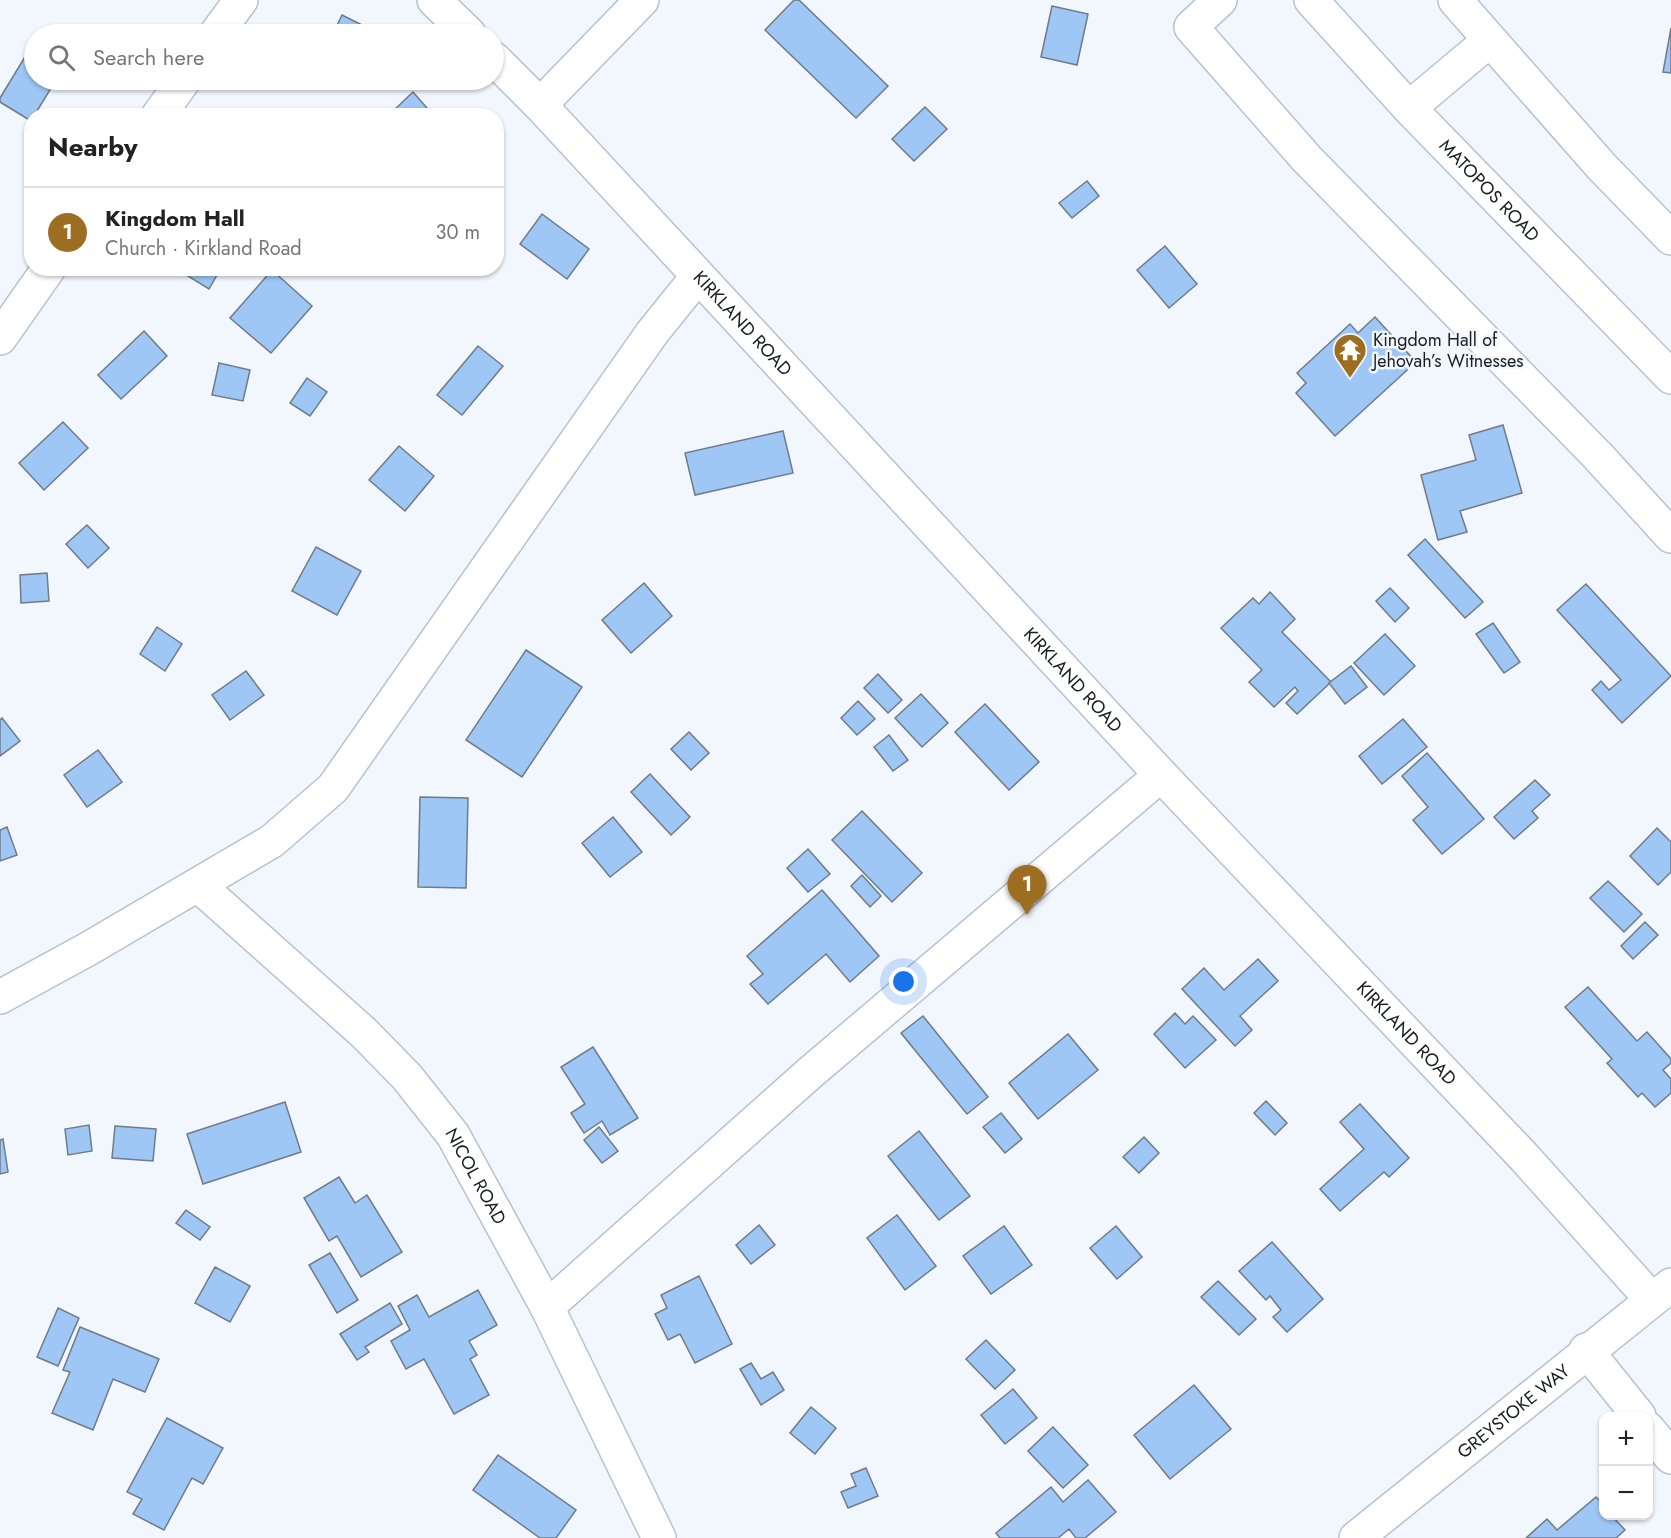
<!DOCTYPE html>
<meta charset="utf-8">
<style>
body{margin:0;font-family:Jost,sans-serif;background:#f2f2f2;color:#222}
.controls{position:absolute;right:18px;bottom:18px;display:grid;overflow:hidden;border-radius:12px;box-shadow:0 2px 4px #0004}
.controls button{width:54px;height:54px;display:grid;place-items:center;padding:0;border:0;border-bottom:2px solid #e0e0e0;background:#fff;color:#222;font:30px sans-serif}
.you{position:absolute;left:904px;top:982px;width:21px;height:21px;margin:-15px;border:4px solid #fff;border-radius:50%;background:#1a73e8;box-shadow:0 0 0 9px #1a73e833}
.badge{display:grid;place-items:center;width:39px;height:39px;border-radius:50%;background:#9d6d21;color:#fff;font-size:20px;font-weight:700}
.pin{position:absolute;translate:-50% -50px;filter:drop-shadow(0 2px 3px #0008)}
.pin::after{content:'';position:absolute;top:32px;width:21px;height:18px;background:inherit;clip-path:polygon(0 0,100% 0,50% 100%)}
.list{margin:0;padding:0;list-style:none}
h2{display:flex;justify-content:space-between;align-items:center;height:78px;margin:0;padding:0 24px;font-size:26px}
h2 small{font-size:20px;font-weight:400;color:#767676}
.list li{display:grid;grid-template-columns:39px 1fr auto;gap:18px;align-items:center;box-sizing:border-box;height:90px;padding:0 24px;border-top:2px solid #e0e0e0}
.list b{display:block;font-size:22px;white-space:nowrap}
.list p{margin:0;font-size:20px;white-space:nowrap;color:#767676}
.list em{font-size:20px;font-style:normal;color:#767676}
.icon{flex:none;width:33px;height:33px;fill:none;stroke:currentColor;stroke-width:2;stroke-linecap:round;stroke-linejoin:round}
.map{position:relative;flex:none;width:1671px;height:1538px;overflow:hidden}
.search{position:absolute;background:#fff;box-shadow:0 2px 4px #0004;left:24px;top:24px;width:480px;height:66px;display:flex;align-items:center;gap:15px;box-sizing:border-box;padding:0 21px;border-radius:33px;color:#767676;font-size:22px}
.panel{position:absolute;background:#fff;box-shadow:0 2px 4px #0004;left:24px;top:108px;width:480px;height:168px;border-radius:24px}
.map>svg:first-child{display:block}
.building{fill:#9fc7f5;stroke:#6f7b88;stroke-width:1.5}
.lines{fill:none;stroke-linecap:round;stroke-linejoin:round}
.street-casing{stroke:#b6c2d1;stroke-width:36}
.secondary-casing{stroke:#b6c2d1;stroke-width:36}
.street{stroke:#fff;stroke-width:33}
.secondary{stroke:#fff;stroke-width:33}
.labels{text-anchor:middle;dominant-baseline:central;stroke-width:5;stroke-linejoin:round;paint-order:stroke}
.street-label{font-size:18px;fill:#181d22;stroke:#f2f7fd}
.poi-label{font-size:18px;fill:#181d22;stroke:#f2f7fd;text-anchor:start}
</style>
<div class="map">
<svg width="1671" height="1538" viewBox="0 0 1671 1538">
<rect width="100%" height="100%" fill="#f2f7fd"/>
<g class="building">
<polygon points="794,0 799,0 888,86 856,118 765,30"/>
<polygon points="1052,6 1088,14 1077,65 1041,57"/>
<polygon points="342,15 380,34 333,34"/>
<polygon points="1671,28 1671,73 1663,72"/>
<polygon points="31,47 34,50 34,80 56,80 34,116 32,116 31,121 0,102 0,98"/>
<polygon points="413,92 434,116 391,116 390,114"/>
<polygon points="925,107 947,129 914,161 892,139"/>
<polygon points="1087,181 1099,196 1072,218 1059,203"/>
<polygon points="542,214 589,249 567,279 520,244"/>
<polygon points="1165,246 1197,284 1169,308 1137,270"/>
<polygon points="182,268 221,268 209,289 180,271"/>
<polygon points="272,270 312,306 271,353 230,318"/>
<polygon points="1375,317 1416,362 1335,436 1296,393 1306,383 1297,373 1350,324 1358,333"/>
<polygon points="144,331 167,356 121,399 98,375"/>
<polygon points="478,346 503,366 462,415 437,395"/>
<polygon points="219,363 250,370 243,401 212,395"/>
<polygon points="307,378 327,392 310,416 290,403"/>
<polygon points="63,422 88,448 44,490 19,463"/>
<polygon points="1503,425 1522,493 1460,511 1467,532 1438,540 1421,475 1476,460 1469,435"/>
<polygon points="783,431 793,473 695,495 685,453"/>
<polygon points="399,446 434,476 405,511 369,480"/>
<polygon points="87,525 109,548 88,568 66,544"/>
<polygon points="1425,539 1483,602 1465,618 1408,555"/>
<polygon points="316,547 361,571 337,615 292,591"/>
<polygon points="47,573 49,601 21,603 20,575"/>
<polygon points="644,583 672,616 631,653 602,620"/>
<polygon points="1586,584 1671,676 1622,723 1592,690 1601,681 1609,690 1621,680 1557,610"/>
<polygon points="1390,588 1409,608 1395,622 1376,601"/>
<polygon points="1270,592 1295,619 1282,632 1331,682 1297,714 1286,703 1298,691 1295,687 1274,707 1249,682 1262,670 1221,628 1253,598 1259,604"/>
<polygon points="1493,623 1520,662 1504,673 1476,634"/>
<polygon points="157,627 182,644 165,671 140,654"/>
<polygon points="1385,634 1415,666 1384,695 1354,663"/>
<polygon points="526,650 582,687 522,777 466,740"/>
<polygon points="1351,666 1367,687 1345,704 1329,683"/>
<polygon points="246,671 264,695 230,720 212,695"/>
<polygon points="878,674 902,700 888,713 864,688"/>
<polygon points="921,694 948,723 922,747 895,718"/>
<polygon points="858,701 875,719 857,735 841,718"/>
<polygon points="985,704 1039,762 1009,790 955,732"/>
<polygon points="2,718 20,741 0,756 0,720"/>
<polygon points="1403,719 1427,747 1382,784 1359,756"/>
<polygon points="689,732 709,753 691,770 671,749"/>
<polygon points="889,735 908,760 893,771 874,747"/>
<polygon points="98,750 122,782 87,807 64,775"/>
<polygon points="1427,753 1484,819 1442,854 1413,820 1428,807 1402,776"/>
<polygon points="650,774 690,817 671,835 631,792"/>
<polygon points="1535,780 1550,795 1532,811 1538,818 1514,839 1494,817"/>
<polygon points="420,797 468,798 466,888 418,887"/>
<polygon points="862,811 922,873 892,902 832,840"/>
<polygon points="613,817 642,852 610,877 582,843"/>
<polygon points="7,827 17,855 0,861 0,830"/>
<polygon points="1657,828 1671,842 1671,872 1658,885 1630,856"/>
<polygon points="808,849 830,874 808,892 787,868"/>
<polygon points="862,875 881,896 870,907 851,886"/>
<polygon points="1608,881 1642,914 1624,932 1590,898"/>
<polygon points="822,890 879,956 850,982 826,954 768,1004 750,984 763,974 747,956"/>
<polygon points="1645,922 1658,935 1633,959 1621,946"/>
<polygon points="1258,959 1278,981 1240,1016 1252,1030 1235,1046 1182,989 1204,968 1224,990"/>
<polygon points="1588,987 1637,1041 1647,1032 1671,1059 1671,1063 1663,1070 1671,1079 1671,1093 1655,1107 1642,1093 1638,1097 1607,1063 1612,1059 1565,1007"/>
<polygon points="1175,1013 1185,1024 1193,1016 1216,1040 1185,1068 1154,1034"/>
<polygon points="923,1016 988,1097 967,1114 901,1033"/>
<polygon points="1068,1034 1098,1070 1038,1119 1009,1083"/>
<polygon points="593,1047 638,1118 610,1135 602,1121 584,1133 571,1113 585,1104 561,1067"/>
<polygon points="1266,1101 1287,1123 1275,1135 1254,1113"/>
<polygon points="285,1102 301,1152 203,1184 187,1134"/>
<polygon points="1360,1104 1409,1158 1389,1177 1384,1172 1340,1211 1320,1189 1364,1149 1340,1122"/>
<polygon points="1001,1113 1022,1139 1005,1153 983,1127"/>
<polygon points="89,1125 92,1151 68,1155 65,1129"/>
<polygon points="115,1126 156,1129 153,1161 112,1158"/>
<polygon points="599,1127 618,1151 602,1163 584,1140"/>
<polygon points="919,1131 970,1196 939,1220 888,1156"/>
<polygon points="1144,1137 1159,1153 1139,1173 1123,1157"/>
<polygon points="3,1139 8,1172 0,1174 0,1140"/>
<polygon points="339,1177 355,1203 367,1195 402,1252 361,1277 337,1236 329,1241 304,1198"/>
<polygon points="186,1210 210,1227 200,1240 176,1223"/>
<polygon points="897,1215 936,1266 905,1290 867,1238"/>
<polygon points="759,1225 775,1245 751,1264 736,1245"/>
<polygon points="1004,1226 1032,1265 991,1294 963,1256"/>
<polygon points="1116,1226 1142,1257 1117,1279 1090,1248"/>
<polygon points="1272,1242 1323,1299 1287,1332 1273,1317 1281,1310 1270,1296 1266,1300 1239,1271"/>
<polygon points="330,1253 358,1300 337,1313 309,1265"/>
<polygon points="215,1267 250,1286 230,1322 195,1303"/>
<polygon points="699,1276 732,1344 695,1363 680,1334 668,1340 655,1314 667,1308 661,1295"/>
<polygon points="1218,1281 1256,1319 1239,1335 1201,1297"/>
<polygon points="478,1290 497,1325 469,1341 477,1355 470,1359 489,1395 454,1414 424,1359 406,1369 391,1341 410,1330 398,1306 417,1295 429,1317"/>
<polygon points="390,1303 402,1324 365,1347 369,1352 357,1360 340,1334"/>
<polygon points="58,1308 79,1318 58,1366 37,1357"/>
<polygon points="80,1327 159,1359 145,1392 113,1379 93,1430 52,1413 70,1372 63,1370"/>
<polygon points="986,1340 1015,1370 995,1389 966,1359"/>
<polygon points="751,1363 761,1379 773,1372 784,1390 761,1405 740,1369"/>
<polygon points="1194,1385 1231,1429 1170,1479 1134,1435"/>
<polygon points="1013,1389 1037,1418 1005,1444 981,1415"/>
<polygon points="811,1407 836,1428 815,1454 790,1433"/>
<polygon points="167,1418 223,1448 203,1484 192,1478 164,1530 133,1514 142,1499 127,1492"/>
<polygon points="1053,1427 1088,1465 1063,1488 1028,1451"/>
<polygon points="498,1455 576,1510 556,1538 540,1538 473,1490"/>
<polygon points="866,1468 878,1496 848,1508 841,1492 856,1486 851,1474"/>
<polygon points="1088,1480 1116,1512 1085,1538 1076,1538 1069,1529 1058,1538 1000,1538 996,1533 1051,1487 1063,1502"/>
<polygon points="1596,1497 1604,1505 1604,1516 1612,1516 1625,1530 1616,1538 1526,1538 1547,1519 1557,1530"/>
</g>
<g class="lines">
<g class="street-casing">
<g id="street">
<polyline points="434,0 469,34"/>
<polyline points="1220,0 1191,27 1307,159 1596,454 1671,536"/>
<polyline points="1455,0 1602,167 1671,238"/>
<polyline points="216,34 241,0"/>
<path id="s1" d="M 494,59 L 540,105 L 1161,775 L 1524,1157 L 1652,1300"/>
<polyline points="540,105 642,0"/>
<polyline points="1409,108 1490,40"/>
<polyline points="158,116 184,80"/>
<polyline points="0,338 49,268"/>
<path id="s2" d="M 198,885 L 364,1033 L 407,1077 L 453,1135 L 547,1307 L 659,1538"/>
<polyline points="0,997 88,949 272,841 333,788 652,333 698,276"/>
<polyline points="547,1307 811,1072 1161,775"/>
<polyline points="1586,1350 1639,1416"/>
<polyline points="1648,1429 1671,1457"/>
</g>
</g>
<g class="secondary-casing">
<g id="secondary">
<path id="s3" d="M 1311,0 L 1409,108 L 1671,377"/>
<path id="s4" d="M 1356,1538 L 1671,1285"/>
</g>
</g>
<use href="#street" class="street"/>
<use href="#secondary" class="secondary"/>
</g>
<defs>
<g id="temple-pin" transform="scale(1.725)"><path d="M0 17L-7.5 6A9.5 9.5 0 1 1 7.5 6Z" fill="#9d6d21" stroke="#f2f7fd"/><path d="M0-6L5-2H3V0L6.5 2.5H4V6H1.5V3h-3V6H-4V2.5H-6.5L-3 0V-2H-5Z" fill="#fff"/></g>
</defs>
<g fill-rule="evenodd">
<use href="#temple-pin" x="1350" y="350"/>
</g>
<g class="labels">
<g class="street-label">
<text stroke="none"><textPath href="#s3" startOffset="261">MATOPOS ROAD</textPath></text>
<text stroke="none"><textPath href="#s1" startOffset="363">KIRKLAND ROAD</textPath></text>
<text stroke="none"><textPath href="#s1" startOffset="849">KIRKLAND ROAD</textPath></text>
<text stroke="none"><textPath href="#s1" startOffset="1335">KIRKLAND ROAD</textPath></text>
<text stroke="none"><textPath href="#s2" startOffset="405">NICOL ROAD</textPath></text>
<text stroke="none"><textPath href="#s4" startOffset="202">GREYSTOKE WAY</textPath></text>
</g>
<g class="poi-label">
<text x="1373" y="340">Kingdom Hall of<tspan x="1373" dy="21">Jehovah’s Witnesses</tspan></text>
</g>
</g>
</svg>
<div class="controls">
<button>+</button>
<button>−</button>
</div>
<div class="you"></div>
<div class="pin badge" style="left:1027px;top:915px">1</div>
<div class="search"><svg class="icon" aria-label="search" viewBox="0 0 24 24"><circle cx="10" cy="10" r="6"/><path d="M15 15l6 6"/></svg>Search here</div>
<section class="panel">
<h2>Nearby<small></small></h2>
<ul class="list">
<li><span class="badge">1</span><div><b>Kingdom Hall</b><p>Church · Kirkland Road</p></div><em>30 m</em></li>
</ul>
</section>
</div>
